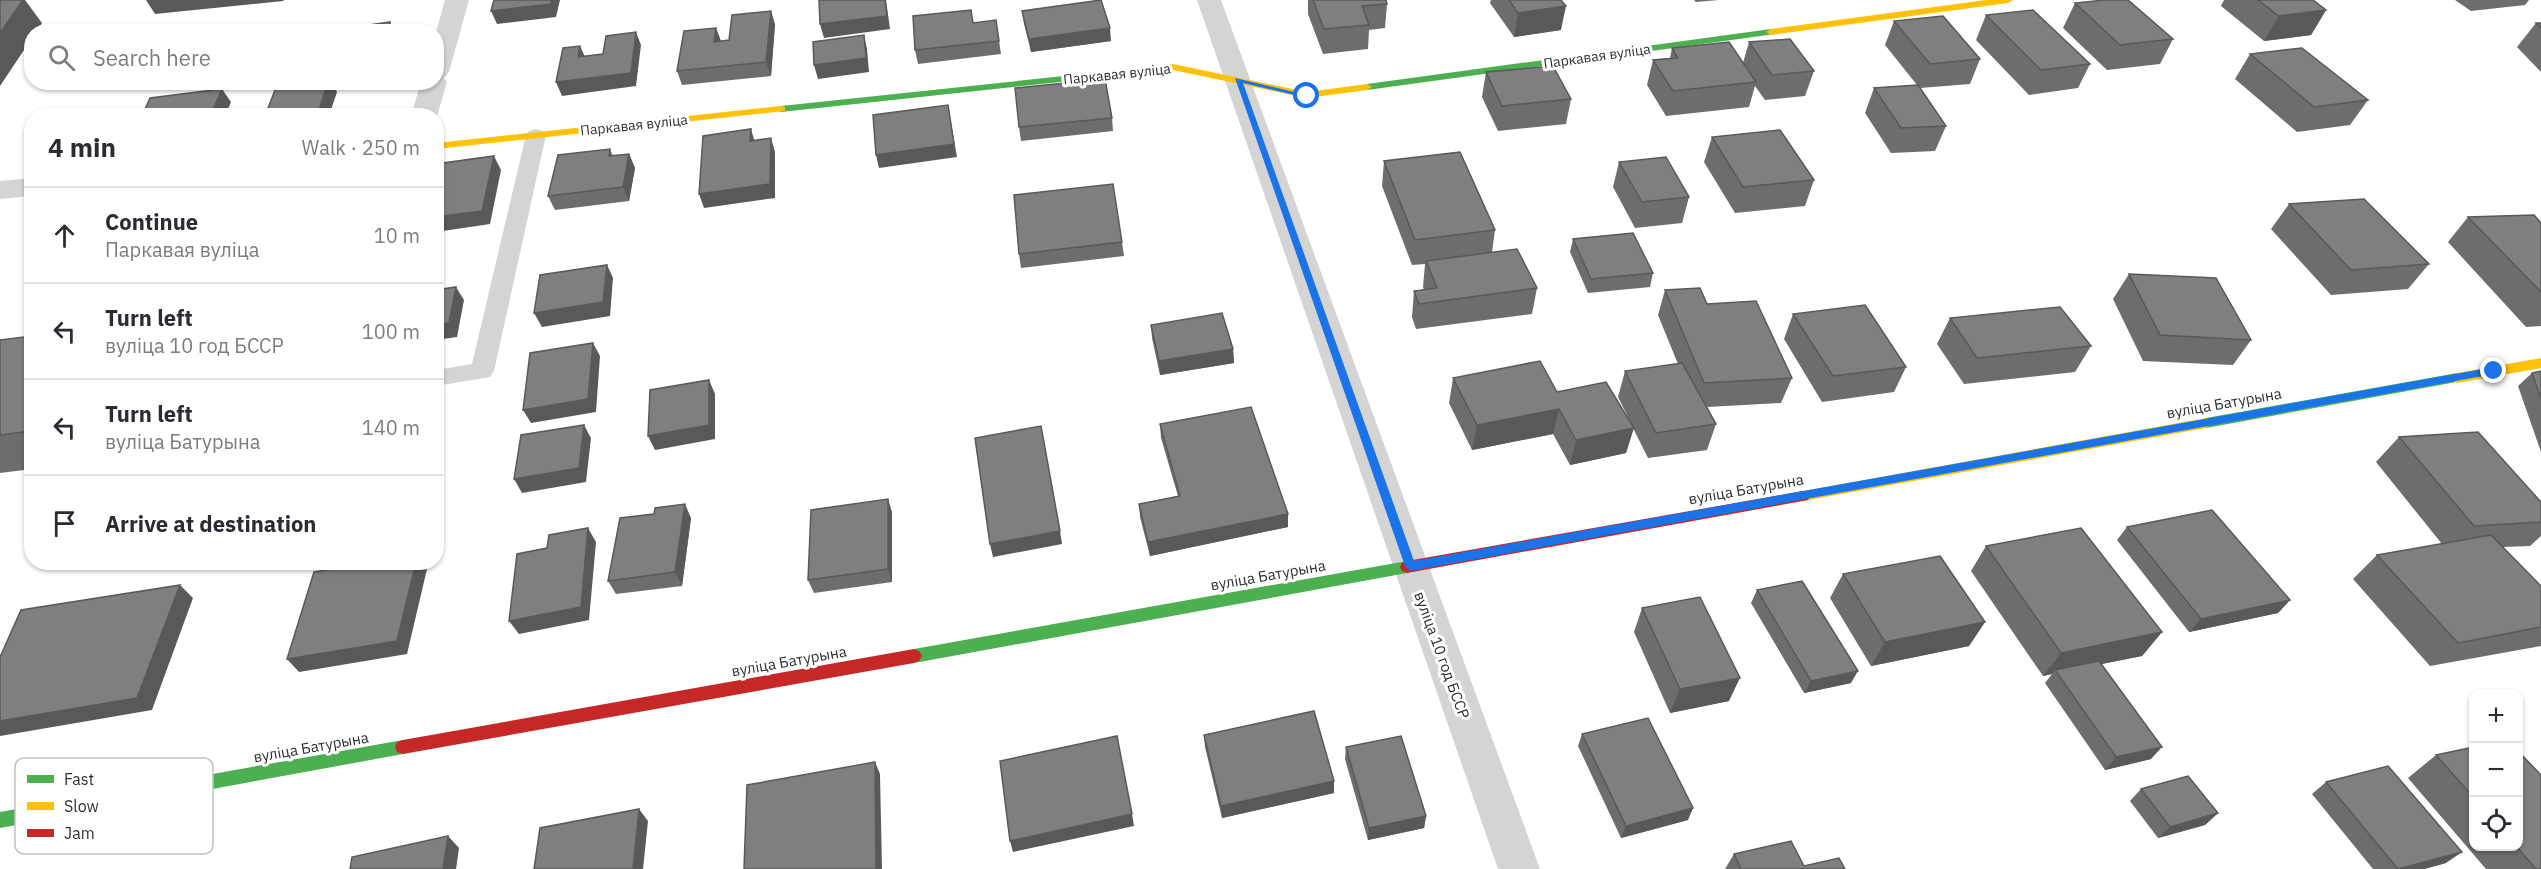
<!DOCTYPE html>
<meta charset="utf-8">
<style>
body{margin:0;font-family:"IBM Plex Sans",sans-serif;background:#f7f7f7;color:#2b2b33}
.controls{position:absolute;right:18px;bottom:18px;display:grid;overflow:hidden;border-radius:12px;box-shadow:0 2px 4px #0004}
.controls button{width:54px;height:54px;display:grid;place-items:center;padding:0;border:0;border-bottom:2px solid #e1e1e2;background:#fff;color:#2b2b33;font:30px sans-serif}
.stop{position:absolute;width:18px;height:18px;margin:-14px;border:4px solid #1a73e8;border-radius:50%;background:#fff}
.stop.end{background:#1a73e8;border-color:#fff;box-shadow:0 2px 6px #0008}
.list{margin:0;padding:0;list-style:none}
h2{display:flex;justify-content:space-between;align-items:center;height:78px;margin:0;padding:0 24px;font-size:26px}
h2 small{font-size:20px;font-weight:400;color:#7c7c81}
.list li{display:grid;grid-template-columns:39px 1fr auto;gap:18px;align-items:center;box-sizing:border-box;height:96px;padding:0 24px;border-top:2px solid #e1e1e2}
.list b{display:block;font-size:22px;white-space:nowrap}
.list p{margin:0;font-size:20px;white-space:nowrap;color:#7c7c81}
.list em{font-size:20px;font-style:normal;color:#7c7c81}
.icon{flex:none;width:33px;height:33px;fill:none;stroke:currentColor;stroke-width:2;stroke-linecap:round;stroke-linejoin:round}
.map{position:relative;flex:none;width:2541px;height:869px;overflow:hidden}
.search{position:absolute;background:#fff;box-shadow:0 2px 4px #0004;left:24px;top:24px;width:420px;height:66px;display:flex;align-items:center;gap:15px;box-sizing:border-box;padding:0 21px;border-radius:24px;color:#7c7c81;font-size:22px}
.panel{position:absolute;background:#fff;box-shadow:0 2px 4px #0004;left:24px;top:108px;width:420px;height:462px;border-radius:24px}
.map>svg:first-child{display:block}
.lines{fill:none;stroke-linecap:round;stroke-linejoin:round}
.lane{fill:#d4d4d4;fill-rule:evenodd}
.street{fill:#d4d4d4;fill-rule:evenodd}
.fast{fill:#4caf50;fill-rule:evenodd}
.slow{fill:#ffc107;fill-rule:evenodd}
.jam{fill:#c62828;fill-rule:evenodd}
.wall{fill:#6d6d6d}
.shaded-wall{fill:#595959}
.building{fill:#7f7f7f;stroke:#595959;stroke-width:1.5}
.route{fill:#1a73e8}
.labels{text-anchor:middle;dominant-baseline:central;stroke-width:6;stroke-linejoin:round;paint-order:stroke}
.far-street-label{font-size:14px;fill:#2f2f2f;stroke:#fff}
.street-label{font-size:15px;fill:#2f2f2f;stroke:#fff}
.key{fill:#fff;stroke:#c1c1c1;stroke-width:1.5}
.key-label{font-size:16px;fill:#2f2f2f}
</style>
<div class="map">
<svg width="2541" height="869" viewBox="0 0 2541 869">
<rect width="100%" height="100%" fill="#fff"/>
<g class="lines">
<polygon class="lane" points="536,129 543,131 546,135 494,371 490,377 436,386 436,370 472,364 526,135 529,131"/>
<g class="street">
<polygon points="445,0 469,0 449,72 444,78 447,82 437,116 411,116 421,82 436,82 436,32"/>
<polygon points="1197,0 1221,0 1540,869 1498,869"/>
<polygon points="32,178 32,196 0,199 0,181"/>
</g>
<g class="fast">
<polygon points="1771,29 1775,30 1775,34 1367,90 1362,87 1367,84"/>
<polygon points="1102,72 1106,73 1106,77 781,112 776,109 781,106"/>
<polygon points="2457,373 2462,375 2464,378 2462,381 2206,428 2199,423 2206,418"/>
<polygon points="1407,561 1412,563 1414,567 1412,571 1407,573 914,663 909,661 906,656 909,651 914,649"/>
<polygon points="403,740 409,742 411,747 409,752 403,754 0,828 0,812"/>
</g>
<g class="slow">
<polygon points="1986,0 2013,0 2008,3 1771,35 1766,32 1771,29"/>
<polygon points="1173,64 1307,92 1367,84 1372,87 1367,90 1307,98 1173,70 1102,78 1097,75 1102,72"/>
<polygon points="781,106 785,107 785,111 436,149 436,143"/>
<polygon points="2541,358 2541,368 2457,383 2450,378 2457,373"/>
<polygon points="2206,418 2213,423 2206,428 1803,501 1798,500 1796,496 1798,492 1803,491"/>
</g>
<g class="jam">
<polygon points="1803,491 1808,492 1810,496 1808,500 1803,501 1407,573 1402,571 1400,567 1402,563 1407,561"/>
<polygon points="914,649 919,651 922,656 919,661 914,663 403,754 397,752 395,747 397,742 403,740"/>
</g>
</g>
<g class="wall">
<polygon points="1308,0 1386,0 1387,4 1385,28 1369,30 1368,49 1323,54 1308,14"/>
<polygon points="1491,0 1561,0 1561,30 1514,37 1490,3"/>
<polygon points="1694,0 1719,0 1696,2"/>
<polygon points="2224,0 2313,0 2326,10 2311,35 2264,41 2221,6"/>
<polygon points="2455,0 2529,0 2525,5 2471,11"/>
<polygon points="2075,3 2173,39 2160,64 2107,70 2063,28"/>
<polygon points="1022,11 1111,41 1031,52 1024,24"/>
<polygon points="1986,15 2090,64 2078,88 2029,95 1976,40"/>
<polygon points="996,20 1001,54 918,64 915,50"/>
<polygon points="1894,21 1980,59 1970,84 1920,88 1946,126 1935,151 1891,153 1865,113 1874,88 1917,85 1885,45"/>
<polygon points="2536,23 2541,23 2541,72 2517,47"/>
<polygon points="775,24 771,76 682,85 677,71 716,28 721,41 729,40"/>
<polygon points="1749,42 1814,71 1805,96 1765,100 1755,86 1749,107 1666,116 1647,85 1653,60 1670,58 1672,48 1743,63"/>
<polygon points="2250,54 2368,100 2350,125 2297,132 2235,79"/>
<polygon points="1486,72 1571,99 1566,124 1498,131 1482,97"/>
<polygon points="1112,118 1113,131 1021,141 1019,127"/>
<polygon points="1712,137 1814,180 1805,206 1735,213 1704,162"/>
<polygon points="610,149 613,156 629,154 635,168 629,201 555,210 548,196"/>
<polygon points="1384,161 1495,230 1492,252 1537,288 1532,314 1416,329 1412,317 1414,291 1424,290 1423,287 1425,264 1412,265 1382,186"/>
<polygon points="1619,162 1689,197 1682,223 1635,228 1613,187"/>
<polygon points="2289,204 2429,264 2408,289 2331,295 2271,229"/>
<polygon points="2468,217 2541,223 2541,326 2526,327 2448,242"/>
<polygon points="1573,239 1653,273 1650,287 1588,293 1570,252"/>
<polygon points="1122,242 1124,256 1021,268 1019,254"/>
<polygon points="2129,274 2251,340 2233,365 2143,361 2113,299"/>
<polygon points="1665,290 1707,304 1792,378 1781,403 1707,407 1716,424 1707,450 1648,458 1633,428 1626,453 1570,465 1553,434 1472,450 1449,403 1453,378 1557,392 1631,423 1618,397 1625,371 1678,364 1658,315"/>
<polygon points="1793,314 1906,367 1894,392 1822,402 1784,339"/>
<polygon points="1950,318 2091,346 2075,372 1964,384 1937,344"/>
<polygon points="1151,325 1233,349 1234,363 1160,375 1152,338"/>
<polygon points="32,336 32,469 0,473 0,340"/>
<polygon points="2541,371 2541,452 2518,386 2532,373"/>
<polygon points="1160,424 1288,514 1288,527 1150,556 1140,517 1139,504 1178,496 1161,438"/>
<polygon points="2399,437 2541,502 2541,536 2530,546 2503,547 2541,586 2541,646 2430,666 2353,579 2377,555 2442,544 2376,462"/>
<polygon points="888,499 892,513 892,582 814,593 808,580"/>
<polygon points="654,514 691,518 682,586 616,594 608,581"/>
<polygon points="2127,527 2290,600 2278,613 2189,632 2117,540"/>
<polygon points="1986,546 2162,632 2142,656 2101,664 2151,759 2105,770 2045,683 2052,674 2043,676 1971,571"/>
<polygon points="1843,574 1985,622 1969,646 1871,666 1830,598"/>
<polygon points="1757,590 1851,683 1804,693 1751,603"/>
<polygon points="1642,608 1729,701 1670,713 1634,632"/>
<polygon points="1582,734 1688,820 1621,838 1578,746"/>
<polygon points="1204,735 1334,781 1334,793 1222,818 1205,747"/>
<polygon points="1346,747 1426,816 1424,828 1368,840 1345,759"/>
<polygon points="2474,747 2474,846 2518,846 2541,869 2486,869 2408,778 2436,755"/>
<polygon points="2326,782 2446,863 2424,869 2373,869 2312,794"/>
<polygon points="2141,789 2218,813 2205,825 2158,838 2130,801"/>
<polygon points="1734,854 1804,866 1845,869 1725,869"/>
</g>
<g class="shaded-wall">
<polygon points="23,0 25,0 42,23 36,32 32,32 32,38 0,86 0,33"/>
<polygon points="146,0 284,0 283,1 155,14"/>
<polygon points="552,0 560,0 556,17 497,24 491,11"/>
<polygon points="885,0 886,0 890,29 824,38 820,24"/>
<polygon points="1566,6 1561,30 1514,37 1518,13"/>
<polygon points="2326,10 2311,35 2264,41 2279,16"/>
<polygon points="771,11 775,24 771,76 766,62"/>
<polygon points="390,22 395,32 387,32"/>
<polygon points="716,28 721,42 714,42"/>
<polygon points="1110,28 1111,41 1031,52 1029,39"/>
<polygon points="636,32 641,45 636,86 562,96 556,82 631,73"/>
<polygon points="864,35 867,49 869,72 818,79 814,65"/>
<polygon points="580,46 586,59 578,57"/>
<polygon points="328,82 332,82 337,92 329,116 317,116"/>
<polygon points="222,89 231,102 225,116 210,116"/>
<polygon points="948,105 957,157 879,168 876,155"/>
<polygon points="751,129 755,143 750,141"/>
<polygon points="771,138 775,152 775,198 704,208 699,194"/>
<polygon points="629,154 635,168 629,201 623,187"/>
<polygon points="494,156 501,170 490,224 436,232 436,217"/>
<polygon points="607,265 613,278 610,316 542,327 534,313"/>
<polygon points="456,287 464,300 457,337 436,340 436,325"/>
<polygon points="593,343 600,356 596,412 531,423 523,410"/>
<polygon points="1233,349 1234,363 1160,375 1159,361"/>
<polygon points="709,380 715,394 715,439 655,450 648,436"/>
<polygon points="1559,409 1553,434 1472,450 1477,425"/>
<polygon points="584,425 591,438 586,482 522,493 514,479"/>
<polygon points="1634,428 1626,453 1570,465 1576,440"/>
<polygon points="888,499 892,513 892,582 888,569"/>
<polygon points="685,504 691,518 682,586 675,572"/>
<polygon points="1288,514 1288,527 1150,556 1148,542"/>
<polygon points="588,528 596,542 589,620 519,634 509,621"/>
<polygon points="1060,531 1062,544 993,557 990,544"/>
<polygon points="416,562 422,562 427,569 407,654 299,672 287,659"/>
<polygon points="180,585 193,598 152,710 0,736 0,721"/>
<polygon points="2290,600 2278,613 2189,632 2201,619"/>
<polygon points="1985,622 1969,646 1871,666 1885,642"/>
<polygon points="2162,632 2142,656 2057,673 2055,670 2052,674 2043,676 2061,653"/>
<polygon points="1858,671 1851,683 1804,693 1811,681"/>
<polygon points="1740,678 1729,701 1670,713 1680,689"/>
<polygon points="2162,747 2151,759 2105,770 2116,757"/>
<polygon points="875,762 880,774 882,869 876,869"/>
<polygon points="1334,781 1334,793 1222,818 1221,806"/>
<polygon points="1693,808 1688,820 1621,838 1626,826"/>
<polygon points="639,809 648,821 643,869 633,869"/>
<polygon points="2218,813 2205,825 2158,838 2170,827"/>
<polygon points="1132,814 1134,826 1013,852 1010,841"/>
<polygon points="1426,816 1424,828 1368,840 1369,828"/>
<polygon points="448,836 459,848 456,869 443,869"/>
<polygon points="2462,852 2446,863 2424,869 2399,869"/>
</g>
<g class="building">
<polygon points="0,0 23,0 0,33"/>
<polygon points="494,0 552,0 551,4 491,11"/>
<polygon points="819,0 885,0 887,16 820,24"/>
<polygon points="1101,0 1110,28 1029,39 1022,11"/>
<polygon points="1313,0 1386,0 1387,4 1362,6 1369,25 1324,29"/>
<polygon points="1509,0 1561,0 1566,6 1518,13"/>
<polygon points="2105,0 2128,0 2173,39 2120,45 2075,3"/>
<polygon points="2258,0 2313,0 2326,10 2279,16"/>
<polygon points="971,10 973,23 996,20 999,41 915,50 913,16"/>
<polygon points="2033,10 2090,64 2041,70 1986,15"/>
<polygon points="771,11 766,62 677,71 684,31 716,28 714,42 729,40 732,15"/>
<polygon points="1943,16 1980,59 1930,64 1894,21"/>
<polygon points="390,22 387,32 347,32 349,28"/>
<polygon points="2536,23 2541,23 2541,28"/>
<polygon points="636,32 631,73 556,82 563,48 580,46 578,57 603,54 606,36"/>
<polygon points="864,35 866,58 814,65 813,42"/>
<polygon points="1790,39 1814,71 1772,75 1749,42"/>
<polygon points="1729,42 1756,82 1673,91 1653,60 1678,58 1672,48"/>
<polygon points="2302,48 2368,100 2314,107 2250,54"/>
<polygon points="1553,66 1571,99 1502,106 1486,72"/>
<polygon points="1105,79 1112,118 1019,127 1015,88"/>
<polygon points="297,82 328,82 317,116 265,116 277,85"/>
<polygon points="1918,85 1946,126 1901,128 1874,88"/>
<polygon points="222,89 210,116 142,116 150,98"/>
<polygon points="948,105 954,144 876,155 873,115"/>
<polygon points="751,129 750,141 771,138 770,184 699,194 703,136"/>
<polygon points="1780,130 1814,180 1743,187 1712,137"/>
<polygon points="610,149 609,156 629,154 623,187 548,196 558,155"/>
<polygon points="1460,152 1495,230 1415,240 1384,161"/>
<polygon points="494,156 482,211 436,217 436,164"/>
<polygon points="1666,157 1689,197 1642,202 1619,162"/>
<polygon points="1113,184 1122,242 1019,254 1014,195"/>
<polygon points="2364,199 2429,264 2351,270 2289,204"/>
<polygon points="2534,215 2541,223 2541,292 2468,217"/>
<polygon points="1633,233 1653,273 1591,279 1573,239"/>
<polygon points="1517,249 1537,288 1419,304 1414,291 1437,288 1426,261"/>
<polygon points="607,265 603,302 534,313 540,275"/>
<polygon points="2129,274 2216,278 2251,340 2160,335"/>
<polygon points="456,287 449,323 436,325 436,290"/>
<polygon points="1700,288 1707,304 1756,301 1792,378 1704,383 1665,290"/>
<polygon points="1865,305 1906,367 1833,376 1793,314"/>
<polygon points="2060,307 2091,346 1977,358 1950,318"/>
<polygon points="1222,313 1233,349 1159,361 1151,325"/>
<polygon points="32,336 32,431 0,435 0,340"/>
<polygon points="593,343 588,399 523,410 530,353"/>
<polygon points="1540,361 1557,392 1606,382 1634,428 1576,440 1559,409 1477,425 1453,378"/>
<polygon points="1682,363 1716,424 1656,433 1625,371"/>
<polygon points="2541,371 2541,399 2532,373"/>
<polygon points="709,380 709,425 648,436 650,390"/>
<polygon points="1251,407 1288,514 1148,542 1139,504 1180,496 1160,424"/>
<polygon points="584,425 579,468 514,479 521,435"/>
<polygon points="1041,426 1060,531 990,544 975,438"/>
<polygon points="2478,432 2541,502 2541,522 2474,526 2399,437"/>
<polygon points="888,499 888,569 808,580 811,510"/>
<polygon points="685,504 675,572 608,581 620,518 654,514 655,508"/>
<polygon points="2212,510 2290,600 2201,619 2127,527"/>
<polygon points="588,528 581,607 509,621 517,554 547,548 549,535"/>
<polygon points="2081,528 2162,632 2061,653 1986,546"/>
<polygon points="2491,535 2541,586 2541,627 2458,643 2377,555"/>
<polygon points="1940,556 1985,622 1885,642 1843,574"/>
<polygon points="376,562 416,562 397,641 287,659 314,572"/>
<polygon points="1802,581 1858,671 1811,681 1757,590"/>
<polygon points="180,585 137,698 0,721 0,657 21,610"/>
<polygon points="1700,597 1740,678 1680,689 1642,608"/>
<polygon points="2099,661 2162,747 2116,757 2055,670"/>
<polygon points="1314,711 1334,781 1221,806 1204,735"/>
<polygon points="1648,718 1693,808 1626,826 1582,734"/>
<polygon points="1117,736 1132,814 1010,841 1000,761"/>
<polygon points="1401,736 1426,816 1369,828 1346,747"/>
<polygon points="2474,747 2474,798 2436,755"/>
<polygon points="2518,751 2541,775 2541,869 2536,869 2516,846 2518,846"/>
<polygon points="875,762 876,869 744,869 747,785"/>
<polygon points="2388,766 2462,852 2398,869 2326,782"/>
<polygon points="2188,776 2218,813 2170,827 2141,789"/>
<polygon points="639,809 633,869 534,869 540,828"/>
<polygon points="448,836 443,869 350,869 352,857"/>
<polygon points="1791,841 1804,866 1839,858 1845,869 1741,869 1734,854"/>
</g>
<polygon class="route" points="1235,78 1311,96 1307,98 1243,83 1414,561 2494,367 2498,371 2494,374 1410,571 1405,566"/>
<g class="labels">
<g class="far-street-label">
<text transform="translate(1597 56) rotate(-8)">Паркавая вуліца</text>
<text transform="translate(1117 74) rotate(-6)">Паркавая вуліца</text>
<text transform="translate(634 125) rotate(-6)">Паркавая вуліца</text>
</g>
<g class="street-label">
<text transform="translate(2224 403) rotate(-10)">вуліца Батурына</text>
<text transform="translate(1746 489) rotate(-10)">вуліца Батурына</text>
<text transform="translate(1268 575) rotate(-10)">вуліца Батурына</text>
<text transform="translate(1442 655) rotate(70)">вуліца 10 год БССР</text>
<text transform="translate(789 661) rotate(-10)">вуліца Батурына</text>
<text transform="translate(311 747) rotate(-10)">вуліца Батурына</text>
</g>
</g>
<rect x="15" y="758" width="198" height="96" rx="9" class="key"/>
<rect x="27" y="775" width="27" height="8" fill="#4caf50"/>
<rect x="27" y="802" width="27" height="8" fill="#ffc107"/>
<rect x="27" y="829" width="27" height="8" fill="#c62828"/>
<g class="key-label">
<text x="64" y="785">Fast</text>
<text x="64" y="812">Slow</text>
<text x="64" y="839">Jam</text>
</g>
</svg>
<div class="controls">
<button>+</button>
<button>−</button>
<button><svg class="icon" aria-label="locate" viewBox="0 0 24 24"><circle cx="12" cy="12" r="6"/><path d="M12 2v4M12 18v4M2 12h4M18 12h4"/></svg></button>
</div>
<div class="stop" style="left:1307px;top:96px"></div>
<div class="stop end" style="left:2494px;top:371px"></div>
<div class="search"><svg class="icon" aria-label="search" viewBox="0 0 24 24"><circle cx="10" cy="10" r="6"/><path d="M15 15l6 6"/></svg>Search here</div>
<section class="panel">
<h2>4 min<small>Walk · 250 m</small></h2>
<ul class="list">
<li><svg class="icon" aria-label="ahead" viewBox="0 0 24 24"><path d="M12 20V5M6 11l6-6 6 6"/></svg><div><b>Continue</b><p>Паркавая вуліца</p></div><em>10 m</em></li>
<li><svg class="icon" aria-label="left" viewBox="0 0 24 24"><path d="M17 20v-9H6M10 6l-5 5 5 5"/></svg><div><b>Turn left</b><p>вуліца 10 год БССР</p></div><em>100 m</em></li>
<li><svg class="icon" aria-label="left" viewBox="0 0 24 24"><path d="M17 20v-9H6M10 6l-5 5 5 5"/></svg><div><b>Turn left</b><p>вуліца Батурына</p></div><em>140 m</em></li>
<li><svg class="icon" aria-label="arrive" viewBox="0 0 24 24"><path d="M6 21V4h12l-3 4 3 4H6"/></svg><div><b>Arrive at destination</b></div></li>
</ul>
</section>
</div>
